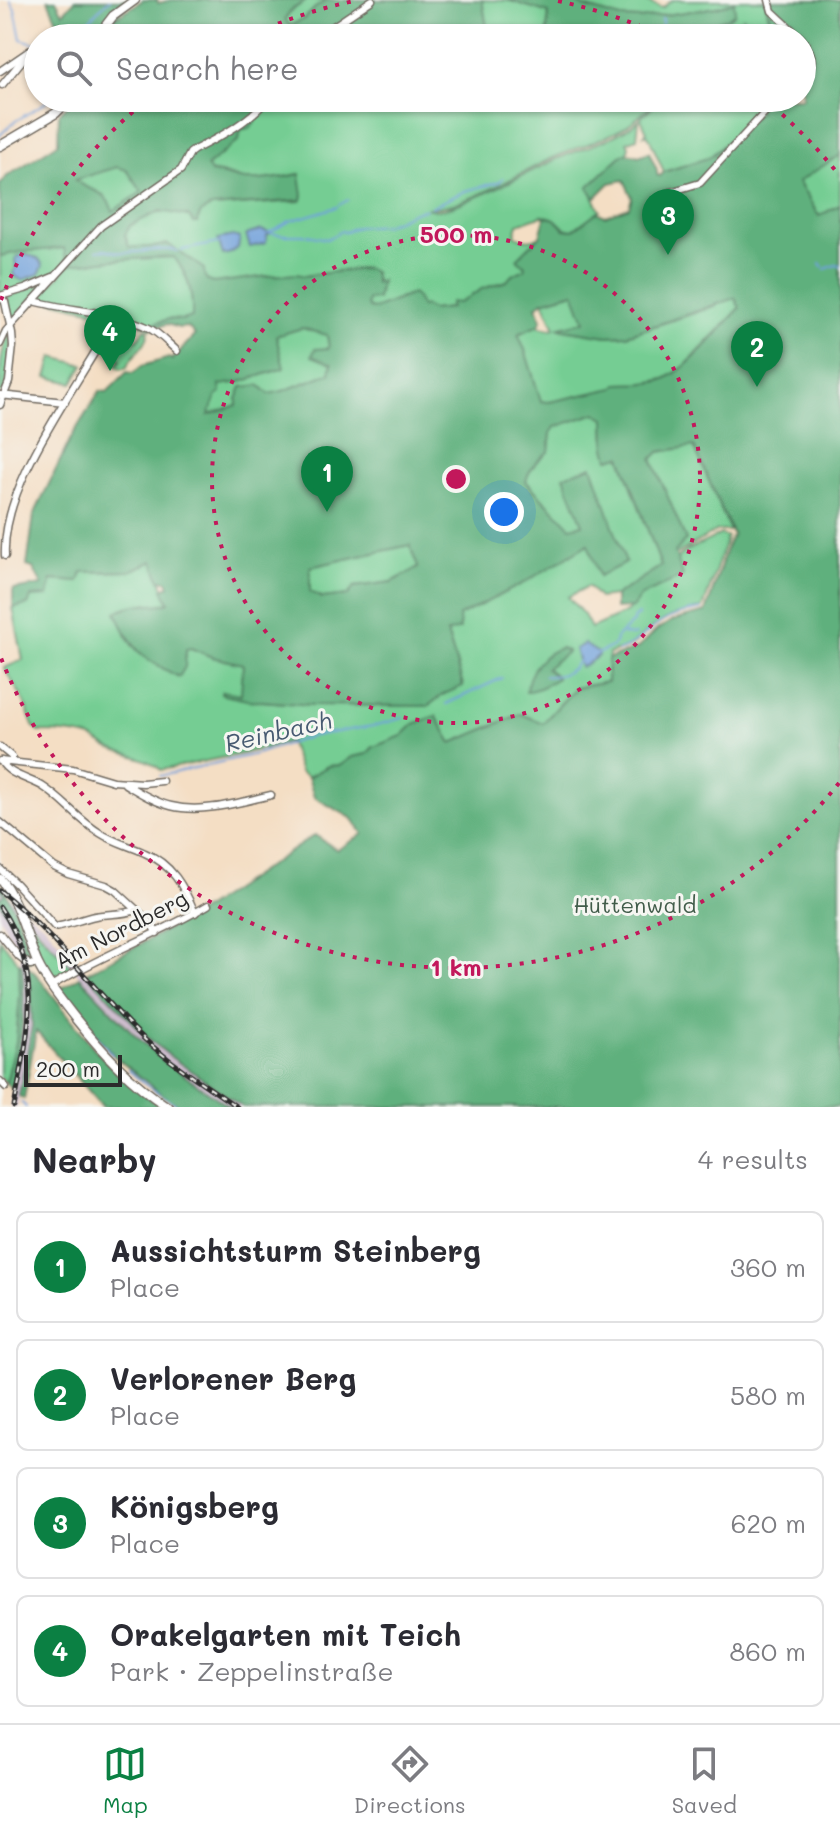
<!DOCTYPE html>
<meta charset="utf-8">
<style>
body{margin:0;font-family:Mali,sans-serif;background:#f2f2f3;color:#2b2b33}
.scale{position:absolute;left:24px;bottom:20px;width:98px;box-sizing:border-box;padding-left:8px;border:4px solid #2b2b2b;border-top:0;font-size:22px;line-height:28px;white-space:nowrap;color:#2b2b2b;-webkit-text-stroke:6px #f6f6f2;paint-order:stroke}
.you{position:absolute;left:504px;top:512px;width:28px;height:28px;margin:-20px;border:6px solid #fff;border-radius:50%;background:#1a73e8;box-shadow:0 0 0 12px #1a73e833}
.badge{display:grid;place-items:center;width:52px;height:52px;border-radius:50%;background:#0b8043;color:#fff;font-size:26px;font-weight:700}
.pin{position:absolute;translate:-50% -66px;filter:drop-shadow(0 2px 4px #0008)}
.pin::after{content:'';position:absolute;top:42px;width:28px;height:24px;background:inherit;clip-path:polygon(0 0,100% 0,50% 100%)}
.list{margin:0;padding:0;list-style:none}
h2{display:flex;justify-content:space-between;align-items:center;height:104px;margin:0;padding:0 32px;font-size:34px}
h2 small{font-size:26px;font-weight:400;color:#7c7c81}
.list li{display:grid;grid-template-columns:52px 1fr auto;gap:24px;align-items:center;box-sizing:border-box;height:112px;margin:0 16px 16px;padding:0 16px;border:2px solid #e1e1e2;border-radius:12px}
.list b{display:block;font-size:30px;white-space:nowrap}
.list p{margin:0;font-size:26px;white-space:nowrap;color:#7c7c81}
.list em{font-size:26px;font-style:normal;color:#7c7c81}
.icon{flex:none;width:44px;height:44px;fill:none;stroke:currentColor;stroke-width:2;stroke-linecap:round;stroke-linejoin:round}
.map{position:relative;flex:none;width:840px;height:1107px;overflow:hidden}
.search{position:absolute;background:#fff;box-shadow:0 2px 6px #0004;left:24px;right:24px;top:24px;height:88px;display:flex;align-items:center;gap:20px;box-sizing:border-box;padding:0 28px;border-radius:44px;color:#7c7c81;font-size:30px}
.sheet{height:616px;background:#fff}
nav{display:flex;justify-content:space-around;align-items:center;box-sizing:border-box;height:112px;border-top:2px solid #e1e1e2;background:#fff;font-size:22px;color:#7c7c81}
nav a{display:grid;justify-items:center;gap:4px}
nav .on{color:#0b8043}
.map>svg:first-child{display:block}
.industrial{fill:#cfbdcf}
.green{fill:#74cd93;stroke:#507c5f;stroke-width:2;fill-rule:evenodd}
.forest{fill:#5fb07d;stroke:#456e54;stroke-width:2;fill-rule:evenodd}
.water{fill:#71a0da;stroke:#4e6682;stroke-width:2}
.lines{fill:none;stroke-linecap:round;stroke-linejoin:round}
.stream{stroke:#71a0da;stroke-width:2}
.minor-casing{stroke:#716a61;stroke-width:9}
.major-casing{stroke:#716a61;stroke-width:11}
.minor{stroke:#fff;stroke-width:6}
.major{stroke:#fff;stroke-width:8}
.rail-casing{stroke:#2b2b2b;stroke-width:5}
.rail{stroke:#f6f6f2;stroke-width:2;stroke-dasharray:6;stroke-linecap:butt}
.ring{fill:none;stroke:#c2185b;stroke-width:4;stroke-dasharray:4 8}
.labels{text-anchor:middle;dominant-baseline:central;stroke-width:6;stroke-linejoin:round;paint-order:stroke}
.park-label{font-size:22px;fill:#415c4a;stroke:#f6f6f2}
.street-label{font-size:22px;fill:#2b2b2b;stroke:#f6f6f2}
.water-label{font-size:24px;font-style:italic;fill:#475a71;stroke:#f6f6f2}
.centre{fill:#c2185b;stroke:#f6f6f2;stroke-width:4}
.ring-label{font-size:24px;text-anchor:middle;font-weight:bold;fill:#c2185b;stroke:#f6f6f2;stroke-width:6;stroke-linejoin:round;paint-order:stroke}
</style>
<div class="map">
<svg width="840" height="1107" viewBox="0 0 840 1107">
<rect width="100%" height="100%" fill="#f6f6f2"/>
<filter id="ink" filterUnits="userSpaceOnUse"><feTurbulence type="fractalNoise" baseFrequency=".0125" numOctaves="2"/><feDisplacementMap in="SourceGraphic" scale="16" xChannelSelector="R" yChannelSelector="G"/><feConvolveMatrix kernelMatrix="1 2 1 2 8 2 1 2 1" color-interpolation-filters="sRGB"/></filter>
<filter id="wash" filterUnits="userSpaceOnUse"><feTurbulence type="fractalNoise" baseFrequency=".006" numOctaves="4" result="noise"/><feDisplacementMap in="SourceGraphic" scale="32" xChannelSelector="R" yChannelSelector="G"/><feGaussianBlur stdDeviation="1.8" result="paint"/><feColorMatrix in="noise" values="0 0 0 0 0 0 0 0 0 0 0 0 0 0 0 0 0 1.4 0 .05"/><feComposite in="paint" operator="in"/></filter>
<g filter="url(#wash)">
<rect width="100%" height="100%" fill="#f4dec4"/>
<g class="industrial">
<polygon points="0,889 45,926 86,973 148,1038 171,1057 243,1107 230,1107 165,1062 148,1047 74,970 37,927 0,896"/>
<polygon points="0,902 18,932 24,947 31,991 32,1026 17,1107 11,1107 24,1024 24,986 20,955 0,917"/>
</g>
<g class="green">
<polygon points="307,0 327,0 315,8 304,19 290,26 285,19 290,12"/>
<polygon points="482,0 514,1 549,13 546,38 489,38"/>
<path d="M 571,0 L 642,0 L 662,8 L 672,0 L 765,0 L 768,14 L 774,34 L 767,38 L 727,38 L 744,18 L 743,17 L 725,38 L 620,38 C 638,31 682,21 699,28 L 733,15 L 735,13 L 733,2 L 717,7 L 640,19 L 621,18 L 584,7 Z"/>
<path d="M 273,98 L 660,98 C 650,106 642,115 632,122 C 609,139 579,146 553,158 C 519,173 464,209 427,208 L 436,210 L 444,209 C 486,196 520,176 559,158 C 586,147 616,139 639,120 L 637,138 L 627,142 L 629,146 L 627,154 L 623,154 L 589,187 L 600,210 L 573,230 C 563,229 563,226 556,220 C 544,211 531,220 518,224 L 515,235 C 524,241 531,241 540,236 L 532,246 L 525,269 L 511,276 L 507,281 L 482,289 L 451,308 L 431,310 L 420,306 L 412,294 L 374,309 L 369,308 L 367,305 L 368,300 L 379,294 L 374,272 L 370,269 L 359,268 L 334,273 L 213,283 L 207,281 L 204,276 L 168,244 L 154,247 L 129,247 L 125,235 L 129,226 C 151,215 175,200 195,223 L 198,222 C 198,213 204,209 212,207 L 301,201 L 299,174 L 268,180 L 243,180 L 221,173 L 209,171 L 207,166 L 239,140 L 240,133 L 243,129 L 250,128 Z"/>
<polygon points="663,98 755,98 760,112 710,157 664,172 648,135 644,135 647,132 641,119 642,116"/>
<polygon points="840,155 840,205 819,216 798,181"/>
<path d="M 117,167 L 127,170 L 142,192 L 113,212 C 105,188 91,193 74,180 Z"/>
<path d="M 64,248 L 72,264 L 112,260 L 174,257 C 189,276 193,294 192,318 L 182,320 L 169,319 L 146,326 L 121,317 L 38,298 L 61,274 L 61,271 L 24,287 L 0,293 L 0,256 L 20,252 Z"/>
<polygon points="48,281 13,320 10,319 7,297"/>
<polygon points="575,292 585,321 557,328 607,336 627,335 698,312 735,298 740,308 684,367 665,379 549,402 541,402 525,350 518,334 539,325 540,327 552,329 555,328 543,301"/>
<polygon points="302,328 327,335 332,364 330,373 283,391 269,394 259,385 238,405 208,416 219,385 241,382 283,368 275,336"/>
<path d="M 145,329 L 149,331 C 146,348 133,352 127,367 L 122,369 L 115,365 L 116,362 L 119,363 L 121,360 L 103,344 L 104,341 L 106,342 L 110,337 L 112,337 L 116,333 L 128,340 L 137,340 Z"/>
<path d="M 9,335 L 11,336 L 10,367 L 4,393 L 0,393 C 0,375 0,349 9,335 Z"/>
<polygon points="53,357 84,365 73,383 47,377"/>
<path d="M 596,413 L 605,418 L 606,448 L 610,459 L 620,455 L 661,566 L 615,596 L 599,598 L 588,586 L 568,597 L 584,615 L 591,628 L 627,612 L 641,596 L 682,576 L 677,558 L 688,550 L 721,534 L 727,537 L 703,608 L 670,617 L 652,628 L 631,646 L 609,654 L 607,682 L 575,688 L 543,723 L 520,714 L 452,743 L 436,716 L 414,724 L 402,736 L 373,747 L 367,754 L 352,757 L 341,765 L 328,766 L 308,777 L 300,772 L 289,741 L 241,754 L 161,770 C 147,758 130,755 114,750 C 106,748 99,741 91,738 C 75,733 56,732 39,732 L 33,726 L 23,699 L 4,668 L 23,660 L 13,608 L 28,605 L 30,597 L 51,580 L 79,582 L 82,572 L 130,571 L 154,561 L 169,602 L 161,606 L 146,603 L 126,635 L 132,645 L 149,661 L 186,658 L 186,648 L 191,648 L 212,657 L 243,664 L 242,694 L 224,695 L 248,700 L 313,705 L 428,706 L 444,694 L 463,685 L 447,632 L 459,616 L 522,584 L 588,544 L 583,524 L 571,528 L 526,481 C 528,469 539,459 549,451 L 551,432 L 555,427 ZM 561,648 L 567,652 L 545,668 L 555,675 L 534,668 C 542,659 549,651 561,648 Z"/>
<polygon points="694,446 730,531 716,531 675,555 652,459 659,452"/>
<polygon points="410,545 419,568 392,582 355,587 349,595 323,598 310,592 310,567"/>
<path d="M 25,916 L 74,970 L 54,981 C 39,970 29,935 21,918 Z"/>
<polygon points="0,939 19,963 20,995 16,1042 6,1083 0,1077"/>
</g>
<g class="forest">
<polygon points="48,0 56,0 63,13 75,0 131,0 94,38 53,38 65,29 58,23"/>
<polygon points="143,0 157,0 158,3 172,0 307,0 290,11 285,19 290,26 304,19 315,8 327,0 482,0 489,38 390,38 385,36 380,38 100,38 115,18"/>
<path d="M 507,0 L 571,0 L 584,7 L 621,18 L 640,19 L 717,7 L 734,2 L 735,13 L 728,18 L 699,28 C 677,18 640,35 617,38 C 594,41 569,38 546,38 L 549,13 Z"/>
<path d="M 765,0 L 840,0 L 840,155 L 798,182 L 819,216 L 840,205 L 840,1107 L 243,1107 L 171,1057 L 148,1038 L 86,973 L 198,913 L 315,835 L 337,850 L 363,834 L 353,819 L 314,797 L 308,777 L 328,766 L 341,765 L 352,757 L 367,754 L 373,747 L 402,736 L 414,724 L 436,716 L 452,743 L 521,714 L 543,723 L 575,688 L 607,682 L 608,659 L 638,648 L 658,629 L 672,621 L 706,612 L 728,543 L 733,535 L 694,446 L 659,452 L 652,459 L 686,540 L 675,552 L 683,576 L 641,596 L 632,608 L 615,609 L 615,596 L 661,566 L 621,456 L 609,459 L 606,448 L 605,418 L 596,413 L 555,427 L 551,433 L 549,451 C 539,459 528,469 526,482 L 571,527 L 583,524 L 564,476 L 592,466 L 626,563 L 599,576 L 588,544 L 522,584 L 459,616 L 460,629 L 447,633 L 463,686 L 444,694 L 428,706 L 313,705 L 248,700 L 224,695 L 221,693 L 222,691 L 241,694 L 243,664 L 212,657 L 191,648 L 186,649 L 185,667 L 179,677 C 141,658 133,651 116,612 C 124,607 133,605 142,604 C 153,603 159,607 169,602 L 163,589 L 169,586 L 167,581 L 160,580 L 153,561 L 130,571 L 82,572 L 79,582 L 52,580 L 48,596 L 31,597 L 28,605 L 13,608 L 13,590 L 42,585 L 33,568 L 27,566 L 34,515 L 72,436 L 100,391 L 107,392 L 127,372 L 133,373 L 142,366 L 169,358 L 172,360 L 195,335 L 188,327 L 179,328 L 167,324 L 151,329 L 146,326 L 169,319 L 182,320 L 192,317 C 193,293 189,276 174,257 L 112,260 L 72,264 L 61,271 L 67,260 L 64,248 L 20,252 L 0,256 L 0,185 L 6,177 L 58,143 L 59,114 L 75,98 L 273,98 L 250,128 L 243,129 L 240,133 L 239,140 L 207,166 L 212,173 C 223,173 233,179 245,180 C 264,181 281,178 300,174 L 303,195 L 302,200 L 212,207 C 203,210 199,213 197,223 L 194,223 L 188,216 L 160,211 L 129,226 L 125,235 L 129,247 L 154,247 L 168,244 L 204,269 C 204,277 205,280 213,283 L 268,276 L 298,274 L 303,276 C 312,275 367,267 371,270 C 375,272 375,279 375,283 L 381,281 L 377,299 L 368,300 L 367,305 L 369,308 L 374,309 L 412,294 L 416,297 L 421,307 L 425,306 L 431,310 L 450,308 L 450,302 L 459,303 L 482,289 L 507,281 L 511,276 L 525,269 L 525,266 L 517,259 L 540,236 L 545,218 L 543,215 L 555,219 L 564,229 L 573,230 L 597,212 L 605,216 L 629,207 L 632,197 L 624,180 L 610,183 L 595,198 L 588,187 L 623,154 L 632,154 L 639,156 L 649,152 L 657,170 L 657,175 L 660,176 L 664,172 L 710,157 L 759,112 L 755,98 L 802,98 L 802,38 L 767,38 L 774,34 ZM 117,167 L 127,170 L 142,192 L 113,211 C 103,186 92,194 75,180 ZM 574,292 L 585,321 L 557,328 L 607,336 L 627,335 L 735,298 L 740,308 C 720,329 692,366 667,378 C 653,385 633,383 617,384 L 614,388 L 549,402 L 541,401 L 525,350 L 518,334 L 539,325 L 542,320 L 537,306 L 543,301 ZM 302,328 L 327,335 L 329,348 L 315,349 L 312,356 L 332,364 L 330,373 L 283,391 L 269,394 L 259,385 L 242,387 L 237,399 L 237,405 L 209,415 L 216,397 L 221,393 L 220,385 L 241,382 L 284,368 L 276,336 ZM 410,545 L 418,568 L 392,582 L 354,587 L 348,595 L 322,598 L 310,592 L 310,567 Z"/>
<path d="M 561,648 L 567,651 L 567,652 L 546,668 L 557,678 L 540,688 L 526,692 C 528,672 542,652 561,648 Z"/>
<path d="M 0,883 C 14,904 25,936 32,960 L 29,962 L 27,960 L 18,932 L 0,902 L 0,896 L 2,897 L 4,894 L 0,889 Z"/>
<path d="M 19,963 L 22,964 C 27,1008 20,1046 13,1089 L 6,1083 L 16,1042 L 20,995 Z"/>
<polygon points="28,967 37,975 94,1048 118,1074 161,1107 103,1107 36,1031 24,1099 19,1096 32,1026 31,991"/>
<polygon points="80,977 132,1032 165,1062 230,1107 182,1107 169,1100 115,1057 59,989"/>
</g>
<g class="water">
<polygon points="261,230 271,233 267,235 266,243 250,247 246,235"/>
<polygon points="233,236 240,238 238,248 231,253 223,255 218,239"/>
<path d="M 24,255 C 32,256 40,257 43,266 L 39,274 L 22,280 L 16,277 L 14,273 L 16,267 L 15,259 L 17,257 Z"/>
<polygon points="584,644 598,653 598,656 584,666 580,667 575,649"/>
</g>
<g class="lines">
<g class="stream">
<polyline points="10,0 15,9 21,39 38,44"/>
<polyline points="662,24 662,19"/>
<polyline points="74,38 101,7 110,0"/>
<polyline points="0,135 14,122 46,102 47,98"/>
<polyline points="339,205 348,200"/>
<polyline points="431,207 465,191 499,182 503,178"/>
<polyline points="268,233 290,221 337,207"/>
<path d="M 271,233 L 284,235 L 308,235 L 327,239 L 341,231 L 346,232 C 356,224 371,227 384,225 C 400,221 409,211 426,209"/>
<path d="M 97,250 C 105,248 109,250 117,252 C 136,255 161,246 178,251"/>
<polyline points="182,250 219,243"/>
<polyline points="820,264 823,267"/>
<polyline points="825,269 836,265 840,266"/>
<polyline points="623,634 631,636 635,635"/>
<path d="M 618,651 C 637,644 644,634 660,623 C 673,615 687,612 702,609"/>
<path d="M 597,654 C 605,649 616,648 616,638 L 633,622 L 634,617 L 638,615"/>
<path d="M 544,676 C 556,677 572,674 577,662 L 580,661"/>
<polyline points="446,704 502,678"/>
<polyline points="160,776 256,754 313,736 373,726 403,718"/>
<polyline points="59,990 112,1055"/>
<polyline points="128,1070 146,1085 180,1107"/>
<polyline points="21,1102 26,1107"/>
</g>
</g>
</g>
<g filter="url(#ink)">
<g class="lines">
<g class="minor-casing">
<g id="minor">
<polyline points="769,0 772,11 801,38"/>
<polyline points="47,38 60,27"/>
<polyline points="316,38 372,0"/>
<path d="M 802,39 C 814,54 816,67 802,82"/>
<polyline points="0,71 38,45"/>
<polyline points="2,85 25,57"/>
<polyline points="670,192 700,183 778,98"/>
<polyline points="0,296 25,289 53,277"/>
<path d="M 34,301 C 70,311 112,311 147,327 C 158,332 168,343 177,351"/>
<path d="M 0,344 L 6,331 L 101,226 L 181,170 L 190,153 L 194,150 C 222,136 248,122 269,98"/>
<polyline points="0,395 65,402"/>
<polyline points="0,405 9,382 13,346 12,334 5,302 1,297"/>
<path d="M 5,556 C 1,481 81,383 115,317"/>
<polyline points="0,747 12,757 12,762"/>
<polyline points="0,761 73,769 113,781 143,783 162,781"/>
<path d="M 1,761 C 8,775 28,778 42,786 C 63,799 78,820 100,833 C 114,842 130,846 145,853 C 172,864 184,887 195,913"/>
<path d="M 125,782 L 125,784 C 139,792 154,802 171,806 C 203,814 240,802 271,795"/>
<polyline points="0,822 54,867 68,874 106,885 115,890 149,921 157,933"/>
<path d="M 0,869 L 16,884 L 55,927 C 68,925 81,919 95,916 C 109,913 124,915 136,910"/>
<polyline points="0,934 19,957 30,965 38,964"/>
<path d="M 51,986 C 101,955 158,935 208,905"/>
<polyline points="0,1081 6,1087"/>
</g>
</g>
<g class="major-casing">
<g id="major">
<polyline points="96,38 113,16 135,0"/>
<polyline points="0,146 56,113 71,98"/>
<path d="M 0,879 C 15,893 28,941 37,962 C 47,983 61,1000 75,1018 C 103,1053 131,1083 168,1107"/>
</g>
</g>
<use href="#minor" class="minor"/>
<use href="#major" class="major"/>
<g class="rail-casing">
<g id="rail">
<path d="M 0,891 C 51,931 88,983 134,1029 C 164,1060 202,1082 237,1107"/>
<path d="M 0,907 C 45,973 28,1035 14,1107"/>
</g>
</g>
<use href="#rail" class="rail"/>
</g>
</g>
<g class="ring">
<circle cx="456" cy="479" r="244"/>
<path d="M839 783A489 489 0 0 1 1 658M1 300A489 489 0 0 1 148 99M245 38A489 489 0 0 1 354 1M558 1A489 489 0 0 1 667 38M764 99A489 489 0 0 1 839 175"/>
</g>
<g class="labels">
<g class="park-label">
<text x="635" y="904">Hüttenwald</text>
</g>
<g class="street-label">
<text transform="translate(121 929) rotate(-27)">Am Nordberg</text>
</g>
<g class="water-label">
<text transform="translate(278 731) rotate(-13)">Reinbach</text>
</g>
</g>
<circle cx="456" cy="479" r="12" class="centre"/>
<g class="ring-label">
<text x="456" y="243">500 m</text>
<text x="456" y="976">1 km</text>
</g>
</svg>
<div class="scale">200 m</div>
<div class="you"></div>
<div class="pin badge" style="left:327px;top:512px">1</div>
<div class="pin badge" style="left:757px;top:387px">2</div>
<div class="pin badge" style="left:668px;top:255px">3</div>
<div class="pin badge" style="left:110px;top:371px">4</div>
<div class="search"><svg class="icon" aria-label="search" viewBox="0 0 24 24"><circle cx="10" cy="10" r="6"/><path d="M15 15l6 6"/></svg>Search here</div>
</div>
<section class="sheet">
<h2>Nearby<small>4 results</small></h2>
<ul class="list">
<li><span class="badge">1</span><div><b>Aussichtsturm Steinberg</b><p>Place</p></div><em>360 m</em></li>
<li><span class="badge">2</span><div><b>Verlorener Berg</b><p>Place</p></div><em>580 m</em></li>
<li><span class="badge">3</span><div><b>Königsberg</b><p>Place</p></div><em>620 m</em></li>
<li><span class="badge">4</span><div><b>Orakelgarten mit Teich</b><p>Park · Zeppelinstraße</p></div><em>860 m</em></li>
</ul>
</section>
<nav>
<a class="on"><svg class="icon" aria-label="map" viewBox="0 0 24 24"><path d="M3 6l6-2 6 2 6-2v14l-6 2-6-2-6 2zM9 4v14M15 6v14"/></svg>Map</a>
<a><svg class="icon" aria-label="directions" viewBox="0 0 24 24"><path d="M12 3l9 9-9 9-9-9zM9 14v-3h6M13 9l2 2-2 2"/></svg>Directions</a>
<a><svg class="icon" aria-label="saved" viewBox="0 0 24 24"><path d="M7 4h10v16l-5-4-5 4z"/></svg>Saved</a>
</nav>
